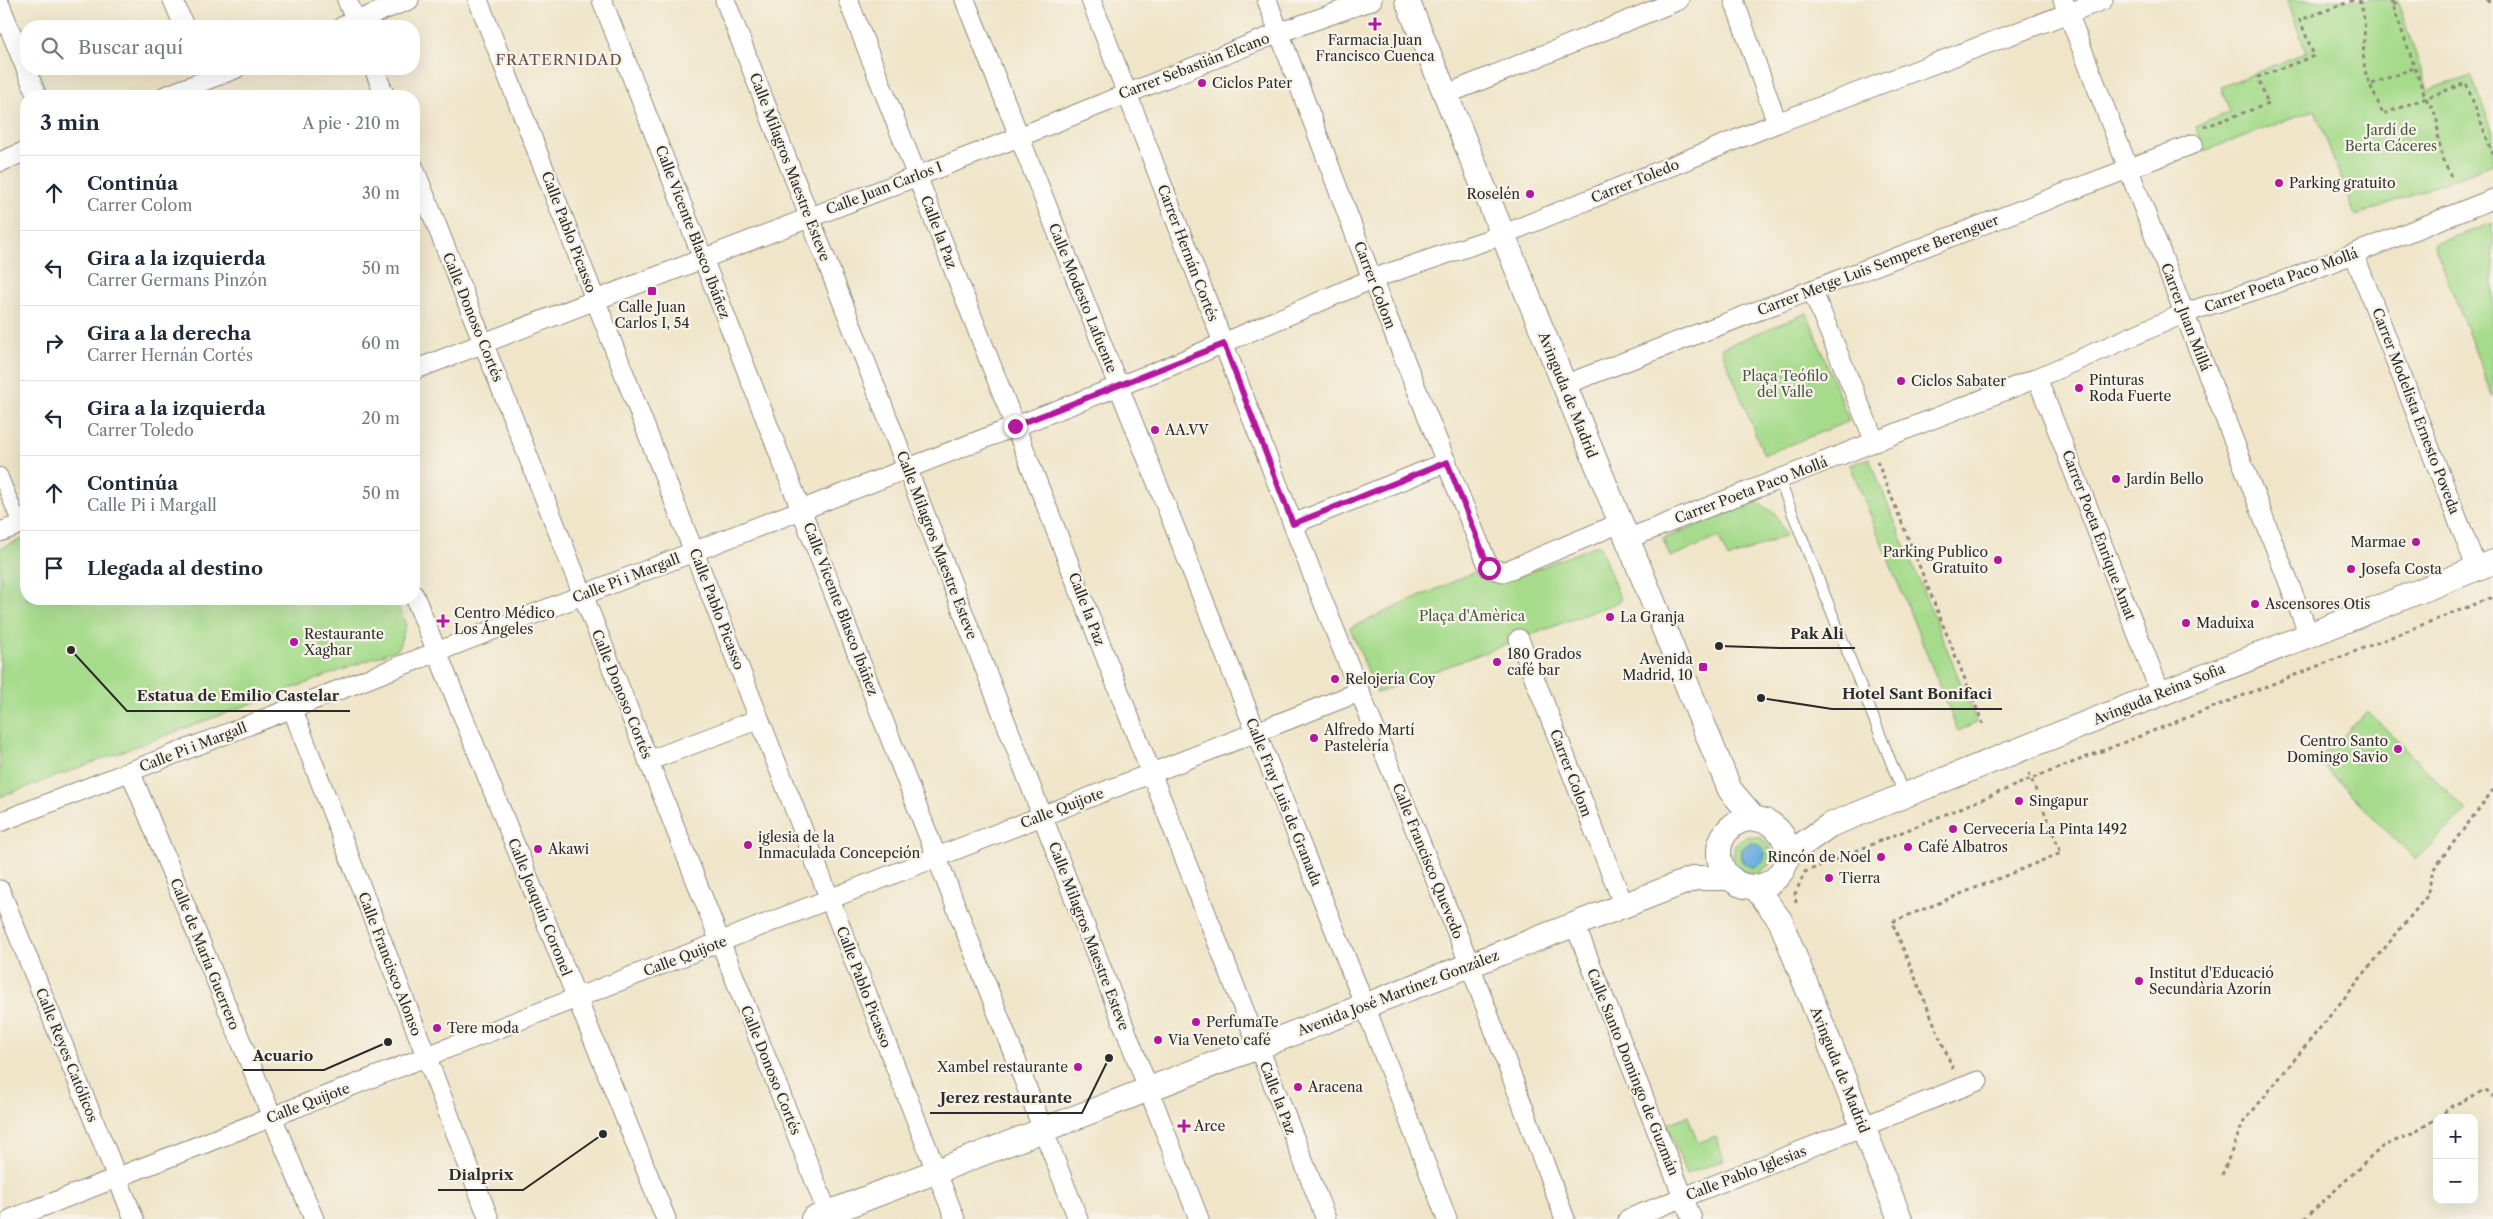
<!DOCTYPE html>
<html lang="es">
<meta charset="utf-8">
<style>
body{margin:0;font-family:"Libre Caslon Text",serif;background:#f2f2f3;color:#1f2937}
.controls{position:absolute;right:15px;bottom:15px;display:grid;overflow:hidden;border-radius:10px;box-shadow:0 5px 20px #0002}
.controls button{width:45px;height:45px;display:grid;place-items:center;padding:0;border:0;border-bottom:1px solid #e0e1e3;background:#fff;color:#1f2937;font:25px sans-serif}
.stop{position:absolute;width:15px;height:15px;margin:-11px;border:4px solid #b5179e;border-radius:50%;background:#fff}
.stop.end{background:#b5179e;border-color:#fff;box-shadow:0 1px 5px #0008}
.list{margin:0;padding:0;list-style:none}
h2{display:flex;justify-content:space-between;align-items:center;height:65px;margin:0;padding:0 20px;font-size:21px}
h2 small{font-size:16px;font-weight:400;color:#747a83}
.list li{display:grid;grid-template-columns:32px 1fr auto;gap:15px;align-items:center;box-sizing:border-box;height:75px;padding:0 20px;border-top:1px solid #e0e1e3}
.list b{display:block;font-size:19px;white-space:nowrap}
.list p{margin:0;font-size:16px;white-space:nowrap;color:#747a83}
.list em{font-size:16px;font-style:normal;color:#747a83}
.icon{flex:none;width:28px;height:28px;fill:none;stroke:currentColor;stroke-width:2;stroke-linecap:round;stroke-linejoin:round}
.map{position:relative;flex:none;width:2493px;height:1219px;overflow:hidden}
.search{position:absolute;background:#fff;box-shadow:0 5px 20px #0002;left:20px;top:20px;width:400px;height:55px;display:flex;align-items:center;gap:12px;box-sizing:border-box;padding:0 18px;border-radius:20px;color:#747a83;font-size:19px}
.panel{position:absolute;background:#fff;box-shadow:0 5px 20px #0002;left:20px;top:90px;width:400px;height:515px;border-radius:20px}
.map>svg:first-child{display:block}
.green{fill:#a6db8b;stroke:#68835b;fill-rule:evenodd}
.water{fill:#6aafe0;stroke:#4a6d86}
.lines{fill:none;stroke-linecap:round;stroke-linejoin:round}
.service-casing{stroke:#8e887a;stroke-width:12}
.pedestrian-casing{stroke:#8e887a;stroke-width:16}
.minor-casing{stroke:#8e887a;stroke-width:21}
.tertiary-casing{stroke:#8e887a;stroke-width:26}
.path{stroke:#8e887a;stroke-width:3;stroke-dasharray:4 4;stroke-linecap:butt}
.service{stroke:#fff;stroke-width:10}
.pedestrian{stroke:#fff;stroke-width:14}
.minor{stroke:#fff;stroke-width:19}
.tertiary{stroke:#fff;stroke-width:24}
.route{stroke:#b5179e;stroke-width:6}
.poi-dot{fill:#b5179e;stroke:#f7f3e8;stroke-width:2}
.labels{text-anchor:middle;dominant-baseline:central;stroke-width:4.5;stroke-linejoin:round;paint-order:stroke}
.poi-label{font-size:14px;fill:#2b2b2b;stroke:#f7f3e8;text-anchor:start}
.street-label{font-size:14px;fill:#2b2b2b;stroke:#f7f3e8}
.park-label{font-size:14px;fill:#4a5743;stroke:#f7f3e8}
.neighbourhood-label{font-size:15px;letter-spacing:1px;fill:#684e4a;stroke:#f7f3e8}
.leader{fill:none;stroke:#2b2b2b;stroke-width:2}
.callout-dot{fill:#2b2b2b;stroke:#f7f3e8;stroke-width:2}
.callout-label{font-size:15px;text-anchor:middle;font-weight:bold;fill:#2b2b2b;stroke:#f7f3e8;stroke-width:4.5;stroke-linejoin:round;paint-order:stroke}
</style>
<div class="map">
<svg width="2493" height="1219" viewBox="0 0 2493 1219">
<rect width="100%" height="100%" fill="#f7f3e8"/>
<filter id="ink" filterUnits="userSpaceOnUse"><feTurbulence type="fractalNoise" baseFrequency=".02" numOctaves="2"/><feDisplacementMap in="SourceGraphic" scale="10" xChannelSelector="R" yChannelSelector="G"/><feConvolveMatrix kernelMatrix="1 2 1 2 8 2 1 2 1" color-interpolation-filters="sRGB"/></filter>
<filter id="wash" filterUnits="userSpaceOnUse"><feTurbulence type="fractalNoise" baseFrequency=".0096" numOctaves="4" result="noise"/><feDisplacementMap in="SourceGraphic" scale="20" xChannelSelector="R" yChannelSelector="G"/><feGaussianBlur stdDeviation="1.12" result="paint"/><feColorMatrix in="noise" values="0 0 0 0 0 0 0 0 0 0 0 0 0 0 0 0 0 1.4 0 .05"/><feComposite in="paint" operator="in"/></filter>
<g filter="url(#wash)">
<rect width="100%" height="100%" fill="#f0e5c9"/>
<g class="green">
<polygon points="2286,0 2397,0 2428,90 2471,75 2493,132 2493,164 2355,216 2315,110 2204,151 2195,126 2230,112 2221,87 2306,52"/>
<polygon points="2493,223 2493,398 2434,244"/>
<polygon points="1807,313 1849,421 1764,455 1721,348"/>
<polygon points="1869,458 1977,723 1958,731 1850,465"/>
<polygon points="1756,502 1774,512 1786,535 1728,559 1719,537 1670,557 1663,539"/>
<polygon points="26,538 26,599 395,599 406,625 398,649 0,797 0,548"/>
<polygon points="1599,544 1621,601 1377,693 1350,628 1479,570 1490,579 1502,583"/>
<polygon points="2368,711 2466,811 2415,860 2318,760"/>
<path d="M 1747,836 L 1762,838 L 1771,850 L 1769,865 L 1757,874 L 1743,872 L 1733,860 L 1735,845 ZM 1763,848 L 1765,854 L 1760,865 L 1754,867 L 1742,862 L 1740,856 L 1741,849 Z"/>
<polygon points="1688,1116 1698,1143 1715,1136 1724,1160 1686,1174 1667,1124"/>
</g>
<circle class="water" cx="1753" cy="855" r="12"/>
</g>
<g filter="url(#ink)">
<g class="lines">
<g class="service-casing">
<polyline id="service" points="1779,479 1904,795"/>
</g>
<g class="pedestrian-casing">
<polyline id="pedestrian" points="0,475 20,524"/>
</g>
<g class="minor-casing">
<g id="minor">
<polyline points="173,0 184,26"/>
<polyline points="347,0 358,26"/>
<polyline points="478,0 955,1219"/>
<polyline points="602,0 1078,1219"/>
<polyline points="725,0 1199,1219"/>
<polyline points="848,0 1326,1219"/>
<polyline points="965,0 1365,1006 1447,1219"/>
<polyline points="1091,0 1318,589 1470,965 1565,1219"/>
<polyline points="1267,0 1372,279 1489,568 1504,572 1620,523"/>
<polyline points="1734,0 1777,123"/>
<polyline points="2063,0 2309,635"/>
<polyline points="0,5 37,96"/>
<polyline points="343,26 409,0"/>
<polyline points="374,69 385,96"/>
<polyline points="1447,94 1679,0"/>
<polyline points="165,96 235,69"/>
<polyline points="0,162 26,151"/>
<polyline points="414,168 830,1219"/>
<polyline points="2354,254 2477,569"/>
<polyline points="1812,290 1875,442"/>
<polyline points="414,370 1019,137 1281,32 1372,0"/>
<polyline points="2037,378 2161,694"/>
<polyline points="1564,385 2193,144"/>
<polyline points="1293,524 1447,462"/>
<polyline points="0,532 26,522"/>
<polyline points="1627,539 2037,378 2185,313 2289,279 2493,199"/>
<polyline points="414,595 666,1219"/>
<polyline points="1519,639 1624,906"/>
<polyline points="292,708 489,1219"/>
<polyline points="648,761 759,719"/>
<polyline points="130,771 314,1219"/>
<polyline points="0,822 1168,367 1372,279 1502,235 1777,123 2103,0"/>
<polyline points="0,890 134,1219"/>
<polyline points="1575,925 1692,1219"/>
<polyline points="11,1219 1359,692"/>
<polyline points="1628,1219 1978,1081"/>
</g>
</g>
<g class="tertiary-casing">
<g id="tertiary">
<polyline points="1407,0 1730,790 1755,819"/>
<circle cx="1753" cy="853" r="34"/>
<polyline points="1787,855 1830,825 2493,562"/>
<polyline points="1755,887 1780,920 1900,1219"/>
<polyline points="813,1219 1695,878 1731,878"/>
</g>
</g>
<g class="path">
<path d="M 2359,0 C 2370,27 2360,45 2365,70 C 2368,83 2378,101 2383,114 L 2466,83 L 2493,154"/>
<path d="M 2391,0 L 2426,99 C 2442,121 2435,123 2440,146 C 2442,157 2447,169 2452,179"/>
<polyline points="2486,0 2493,2"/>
<polyline points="2393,5 2398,3"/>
<polyline points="2372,84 2414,68"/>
<polyline points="2204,127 2268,104 2258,77 2314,56 2300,20 2354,0"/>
<polyline points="1877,461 1983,724"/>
<polyline points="1796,903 1795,894 1805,872 2031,779 2493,597"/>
<polyline points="1953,1069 1892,922 2061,853 2028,771"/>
<polyline points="2438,1118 2450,1107 2485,1090 2493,1097"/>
<polyline points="2222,1175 2243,1123 2427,896 2433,870 2493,790"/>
<polyline points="2304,1219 2383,1146 2412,1134 2437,1118"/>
</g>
<use href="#service" class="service"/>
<use href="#pedestrian" class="pedestrian"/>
<use href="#minor" class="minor"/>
<use href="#tertiary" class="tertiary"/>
</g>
</g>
<g class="lines" filter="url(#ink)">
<polyline class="route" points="1015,426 1224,344 1293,524 1447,462 1489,568"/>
</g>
<g class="poi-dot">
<path d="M1372.5 16.5h5v5h5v5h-5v5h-5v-5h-5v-5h5z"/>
<circle cx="1202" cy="83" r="5"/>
<circle cx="2279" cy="183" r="5"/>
<circle cx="1530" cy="194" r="5"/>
<rect x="647" y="286" width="10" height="10" rx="2.5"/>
<circle cx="1901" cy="381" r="5"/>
<circle cx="2079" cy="388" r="5"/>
<circle cx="1155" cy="430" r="5"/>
<circle cx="2116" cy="479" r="5"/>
<circle cx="2416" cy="542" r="5"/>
<circle cx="1998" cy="560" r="5"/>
<circle cx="2351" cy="569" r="5"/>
<circle cx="2255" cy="604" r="5"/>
<circle cx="1610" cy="617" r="5"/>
<path d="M440.5 613.5h5v5h5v5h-5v5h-5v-5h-5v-5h5z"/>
<circle cx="2186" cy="623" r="5"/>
<circle cx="294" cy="642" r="5"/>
<circle cx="1497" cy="662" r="5"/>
<rect x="1698" y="662" width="10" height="10" rx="2.5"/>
<circle cx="1335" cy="679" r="5"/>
<circle cx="1314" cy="738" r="5"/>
<circle cx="2398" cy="749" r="5"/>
<circle cx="2019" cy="801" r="5"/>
<circle cx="1953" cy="829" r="5"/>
<circle cx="748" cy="845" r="5"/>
<circle cx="1908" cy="847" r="5"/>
<circle cx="538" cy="849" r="5"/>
<circle cx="1881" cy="857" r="5"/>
<circle cx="1829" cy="878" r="5"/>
<circle cx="2139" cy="981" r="5"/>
<circle cx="1196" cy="1022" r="5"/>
<circle cx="437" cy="1028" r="5"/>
<circle cx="1158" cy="1040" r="5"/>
<circle cx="1078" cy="1067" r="5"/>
<circle cx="1298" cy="1087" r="5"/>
<path d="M1181.5 1118.5h5v5h5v5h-5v5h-5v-5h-5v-5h5z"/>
</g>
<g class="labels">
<g class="poi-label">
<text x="1375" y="40" text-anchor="middle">Farmacia Juan<tspan x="1375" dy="16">Francisco Cuenca</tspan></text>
<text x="1212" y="83">Ciclos Pater</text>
<text x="2289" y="183">Parking gratuito</text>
<text x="1520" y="194" text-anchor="end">Roselén</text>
<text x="652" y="307" text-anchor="middle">Calle Juan<tspan x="652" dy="16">Carlos I, 54</tspan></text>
<text x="2089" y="380">Pinturas<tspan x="2089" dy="16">Roda Fuerte</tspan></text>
<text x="1911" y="381">Ciclos Sabater</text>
<text x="1165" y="430">AA.VV</text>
<text x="2126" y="479">Jardín Bello</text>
<text x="2406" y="542" text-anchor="end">Marmae</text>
<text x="1988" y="552" text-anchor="end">Parking Publico<tspan x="1988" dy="16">Gratuito</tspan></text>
<text x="2361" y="569">Josefa Costa</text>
<text x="2265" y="604">Ascensores Otis</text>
<text x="454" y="613">Centro Médico<tspan x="454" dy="16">Los Ángeles</tspan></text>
<text x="1620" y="617">La Granja</text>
<text x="2196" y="623">Maduixa</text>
<text x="304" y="634">Restaurante<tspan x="304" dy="16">Xaghar</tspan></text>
<text x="1507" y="654">180 Grados<tspan x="1507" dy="16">café bar</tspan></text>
<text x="1693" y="659" text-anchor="end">Avenida<tspan x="1693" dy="16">Madrid, 10</tspan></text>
<text x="1345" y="679">Relojería Coy</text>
<text x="1324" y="730">Alfredo Martí<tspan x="1324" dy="16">Pastelería</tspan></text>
<text x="2388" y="741" text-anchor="end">Centro Santo<tspan x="2388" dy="16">Domingo Savio</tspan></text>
<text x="2029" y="801">Singapur</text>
<text x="1963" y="829">Cervecería La Pinta 1492</text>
<text x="758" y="837">iglesia de la<tspan x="758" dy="16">Inmaculada Concepción</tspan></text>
<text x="1918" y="847">Café Albatros</text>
<text x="548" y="849">Akawi</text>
<text x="1871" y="857" text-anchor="end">Rincón de Noel</text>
<text x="1839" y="878">Tierra</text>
<text x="2149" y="973">Institut d'Educació<tspan x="2149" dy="16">Secundària Azorín</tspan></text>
<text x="1206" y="1022">PerfumaTe</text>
<text x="447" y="1028">Tere moda</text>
<text x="1168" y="1040">Via Veneto café</text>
<text x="1068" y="1067" text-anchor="end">Xambel restaurante</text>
<text x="1308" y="1087">Aracena</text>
<text x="1194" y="1126">Arce</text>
</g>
<g class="street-label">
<text transform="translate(1194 66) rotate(-21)">Carrer Sebastián Elcano</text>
<text transform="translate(790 167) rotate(69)">Calle Milagros Maestre Esteve</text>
<text transform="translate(1635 181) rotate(-22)">Carrer Toledo</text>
<text transform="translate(884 188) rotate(-21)">Calle Juan Carlos I</text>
<text transform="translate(569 232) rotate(69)">Calle Pablo Picasso</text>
<text transform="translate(693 232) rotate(69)">Calle Vicente Blasco Ibáñez</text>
<text transform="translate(939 232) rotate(69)">Calle la Paz</text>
<text transform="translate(1188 253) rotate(69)">Carrer Hernán Cortés</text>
<text transform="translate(1878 265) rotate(-21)">Carrer Metge Luis Sempere Berenguer</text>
<text transform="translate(2281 280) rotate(-20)">Carrer Poeta Paco Mollá</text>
<text transform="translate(1375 285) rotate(69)">Carrer Colom</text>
<text transform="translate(1083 298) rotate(68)">Calle Modesto Lafuente</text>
<text transform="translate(473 317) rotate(68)">Calle Donoso Cortés</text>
<text transform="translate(2186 317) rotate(69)">Carrer Juan Millá</text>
<text transform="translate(1568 395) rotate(68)">Avinguda de Madrid</text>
<text transform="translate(2416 411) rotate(69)">Carrer Modelista Ernesto Poveda</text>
<text transform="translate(1751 490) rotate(-21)">Carrer Poeta Paco Mollá</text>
<text transform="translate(2099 535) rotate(69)">Carrer Poeta Enrique Amat</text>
<text transform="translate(937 545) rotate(69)">Calle Milagros Maestre Esteve</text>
<text transform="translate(626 578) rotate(-21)">Calle Pi i Margall</text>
<text transform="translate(717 609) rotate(69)">Calle Pablo Picasso</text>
<text transform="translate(841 609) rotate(69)">Calle Vicente Blasco Ibáñez</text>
<text transform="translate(1087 609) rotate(69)">Calle la Paz</text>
<text transform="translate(622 694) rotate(68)">Calle Donoso Cortés</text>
<text transform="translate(2159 694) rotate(-22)">Avinguda Reina Sofia</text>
<text transform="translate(193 747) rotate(-21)">Calle Pi i Margall</text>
<text transform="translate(1571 773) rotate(69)">Carrer Colom</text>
<text transform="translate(1284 802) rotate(68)">Calle Fray Luis de Granada</text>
<text transform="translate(1062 808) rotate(-21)">Calle Quijote</text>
<text transform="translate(1428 861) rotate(68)">Calle Francisco Quevedo</text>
<text transform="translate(540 907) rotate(68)">Calle Joaquín Coronel</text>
<text transform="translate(1089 936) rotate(69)">Calle Milagros Maestre Esteve</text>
<text transform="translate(205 954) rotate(68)">Calle de María Guerrero</text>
<text transform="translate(685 956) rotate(-21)">Calle Quijote</text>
<text transform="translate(390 964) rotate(69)">Calle Francisco Alonso</text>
<text transform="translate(864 987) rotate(69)">Calle Pablo Picasso</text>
<text transform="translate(1398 993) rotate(-21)">Avenida José Martínez González</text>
<text transform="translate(67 1055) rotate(68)">Calle Reyes Católicos</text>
<text transform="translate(771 1070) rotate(68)">Calle Donoso Cortés</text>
<text transform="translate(1840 1070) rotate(68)">Avinguda de Madrid</text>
<text transform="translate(1633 1072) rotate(68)">Calle Santo Domingo de Guzmán</text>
<text transform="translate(1278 1098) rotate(69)">Calle la Paz</text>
<text transform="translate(308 1103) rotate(-21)">Calle Quijote</text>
<text transform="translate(1746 1173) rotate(-21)">Calle Pablo Iglesias</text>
</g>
<g class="park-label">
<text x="2391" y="130">Jardí de<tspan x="2391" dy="16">Berta Cáceres</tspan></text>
<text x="1785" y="376">Plaça Teófilo<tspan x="1785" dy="16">del Valle</tspan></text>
<text x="1472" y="616">Plaça d'Amèrica</text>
</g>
<g class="neighbourhood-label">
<text x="559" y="59">FRATERNIDAD</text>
</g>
</g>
<path class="leader" d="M1719 646L1780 648H1855M1761 698L1832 709H2002M71 650L127 711H350M388 1042L324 1070H243M1109 1058L1082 1113H930M603 1134L523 1190H438"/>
<g class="callout-dot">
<circle cx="1719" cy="646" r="5"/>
<circle cx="1761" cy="698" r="5"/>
<circle cx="71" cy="650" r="5"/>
<circle cx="388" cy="1042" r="5"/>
<circle cx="1109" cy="1058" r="5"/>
<circle cx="603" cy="1134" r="5"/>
</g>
<g class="callout-label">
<text x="1817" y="639">Pak Ali</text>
<text x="1917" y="699">Hotel Sant Bonifaci</text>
<text x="238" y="701">Estatua de Emilio Castelar</text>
<text x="283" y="1061">Acuario</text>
<text x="1006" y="1103">Jerez restaurante</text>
<text x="481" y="1180">Dialprix</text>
</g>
</svg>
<div class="controls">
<button>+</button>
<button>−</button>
</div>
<div class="stop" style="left:1489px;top:568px"></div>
<div class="stop end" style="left:1015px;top:426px"></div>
<div class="search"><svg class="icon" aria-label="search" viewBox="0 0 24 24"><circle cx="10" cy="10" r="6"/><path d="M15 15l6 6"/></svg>Buscar aquí</div>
<section class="panel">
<h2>3 min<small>A pie · 210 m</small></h2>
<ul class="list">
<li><svg class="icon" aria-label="ahead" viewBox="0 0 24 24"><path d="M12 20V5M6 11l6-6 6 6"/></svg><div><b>Continúa</b><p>Carrer Colom</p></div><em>30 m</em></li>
<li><svg class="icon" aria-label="left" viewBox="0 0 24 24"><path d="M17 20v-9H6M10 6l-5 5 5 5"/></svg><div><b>Gira a la izquierda</b><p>Carrer Germans Pinzón</p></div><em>50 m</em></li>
<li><svg class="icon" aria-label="right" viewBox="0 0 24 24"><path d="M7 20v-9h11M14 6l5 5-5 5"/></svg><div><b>Gira a la derecha</b><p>Carrer Hernán Cortés</p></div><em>60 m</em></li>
<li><svg class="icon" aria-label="left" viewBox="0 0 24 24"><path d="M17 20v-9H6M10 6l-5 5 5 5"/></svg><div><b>Gira a la izquierda</b><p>Carrer Toledo</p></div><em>20 m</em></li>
<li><svg class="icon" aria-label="ahead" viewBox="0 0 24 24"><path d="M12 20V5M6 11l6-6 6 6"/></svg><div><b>Continúa</b><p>Calle Pi i Margall</p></div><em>50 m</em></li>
<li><svg class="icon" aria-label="arrive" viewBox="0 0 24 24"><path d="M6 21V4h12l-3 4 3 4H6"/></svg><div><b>Llegada al destino</b></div></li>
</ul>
</section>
</div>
